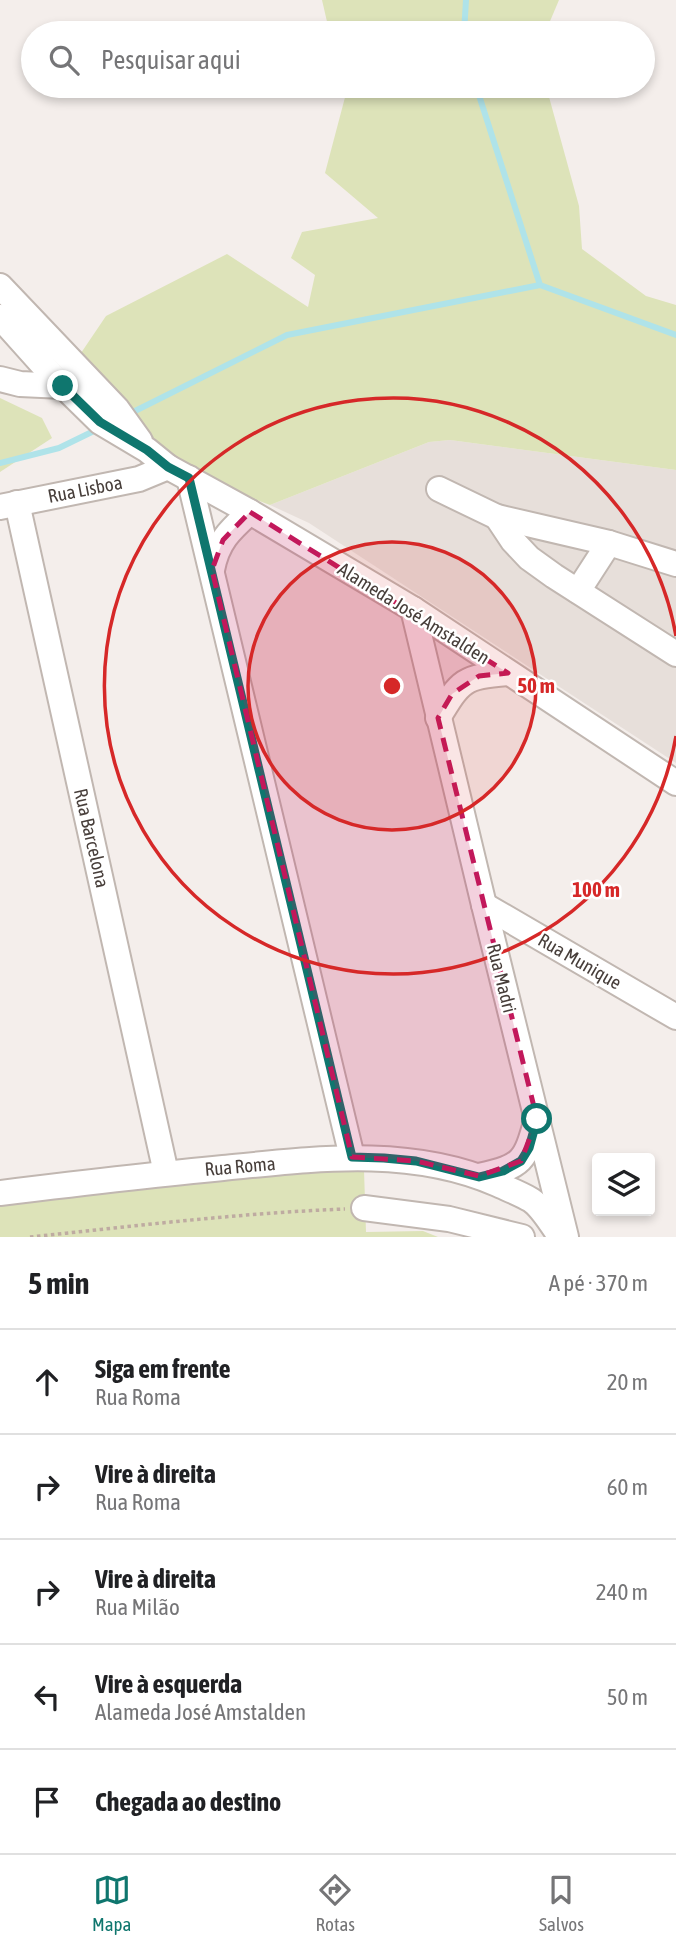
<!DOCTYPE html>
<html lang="pt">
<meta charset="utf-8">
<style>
body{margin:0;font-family:"Asap Condensed",sans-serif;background:#f2f2f2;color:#202124}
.controls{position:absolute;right:21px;bottom:21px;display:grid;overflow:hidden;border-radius:7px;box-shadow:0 4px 10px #0003}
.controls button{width:63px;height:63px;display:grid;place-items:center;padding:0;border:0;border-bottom:2px solid #e0e0e0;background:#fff;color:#202124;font:35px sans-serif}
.stop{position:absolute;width:21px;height:21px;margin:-16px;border:5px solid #0f766e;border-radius:50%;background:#fff}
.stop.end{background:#0f766e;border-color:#fff;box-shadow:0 2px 7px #0008}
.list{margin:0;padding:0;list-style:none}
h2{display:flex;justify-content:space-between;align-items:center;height:91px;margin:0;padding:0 28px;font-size:30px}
h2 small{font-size:23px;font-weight:400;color:#757577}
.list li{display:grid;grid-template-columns:46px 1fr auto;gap:21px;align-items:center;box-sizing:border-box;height:105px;padding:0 28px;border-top:2px solid #e0e0e0}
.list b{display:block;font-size:26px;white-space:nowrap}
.list p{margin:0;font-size:23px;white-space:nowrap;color:#757577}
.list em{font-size:23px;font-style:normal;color:#757577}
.icon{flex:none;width:38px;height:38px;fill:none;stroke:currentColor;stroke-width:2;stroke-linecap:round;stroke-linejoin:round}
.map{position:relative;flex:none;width:676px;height:1237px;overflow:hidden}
.search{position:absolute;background:#fff;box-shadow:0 4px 10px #0003;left:21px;right:21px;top:21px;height:77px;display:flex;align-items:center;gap:18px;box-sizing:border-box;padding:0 24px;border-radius:38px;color:#757577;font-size:26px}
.sheet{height:616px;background:#fff}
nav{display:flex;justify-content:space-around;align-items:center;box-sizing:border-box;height:98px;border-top:2px solid #e0e0e0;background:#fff;font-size:19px;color:#757577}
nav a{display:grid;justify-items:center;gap:4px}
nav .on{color:#0f766e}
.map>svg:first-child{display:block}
.residential{fill:#e7dfda}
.green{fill:#dde3b9}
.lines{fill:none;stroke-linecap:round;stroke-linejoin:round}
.stream{stroke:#afe3e9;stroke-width:6}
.minor-casing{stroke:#c1b7b1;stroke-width:28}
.path{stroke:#beaba1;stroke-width:3.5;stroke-dasharray:3.5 3.5;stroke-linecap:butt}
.minor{stroke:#fff;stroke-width:24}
.route{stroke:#0f766e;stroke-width:9}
.marked{fill:#c2185b;fill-opacity:0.2;stroke:#c2185b;stroke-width:5;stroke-dasharray:14 9;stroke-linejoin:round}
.ring{fill:none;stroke:#d62828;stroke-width:3.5}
.labels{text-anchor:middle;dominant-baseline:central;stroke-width:5;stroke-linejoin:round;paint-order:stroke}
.street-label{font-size:19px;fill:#473e3a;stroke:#fff}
.centre{fill:#d62828;stroke:#fff;stroke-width:3.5}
.ring-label{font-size:21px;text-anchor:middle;font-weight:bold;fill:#d62828;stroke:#fff;stroke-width:5;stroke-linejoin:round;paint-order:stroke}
</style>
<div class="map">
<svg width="676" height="1237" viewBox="0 0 676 1237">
<rect width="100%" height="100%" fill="#f4eeeb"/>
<polygon class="residential" points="450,440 676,470 676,763 309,523 270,505 429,442"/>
<g class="green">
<polygon points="322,0 559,0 545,33 337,33 328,26"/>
<polygon points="348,86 546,86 579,206 582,249 646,296 676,305 676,470 450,440 429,442 270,505 148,459 87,393 81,353 106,316 227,254 308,307 315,275 291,258 302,232 378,218 325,173"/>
<polygon points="0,398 42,418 52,438 0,472"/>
<polygon points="364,1170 366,1232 423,1231 438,1237 0,1237 0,1206 234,1178"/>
</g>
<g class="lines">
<g class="stream">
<polyline points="464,33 466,0"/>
<polyline points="476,86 540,285 676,335"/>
<polyline points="129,414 287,335 540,285"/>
<polyline points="0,463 59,448 100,428"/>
</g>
<g class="minor-casing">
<g id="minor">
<polyline points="0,286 117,409 140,441"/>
<polyline points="0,317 51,374 100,422 147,450 168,467 250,512 413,609 676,783"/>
<polyline points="0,379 20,384 63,386"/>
<polyline points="189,478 352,1157"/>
<polyline points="439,489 497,517 609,543 676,564"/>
<polyline points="17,503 166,1173"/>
<polyline points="0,507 139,479 168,467"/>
<polyline points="497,517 513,541 529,558 554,576 676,654"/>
<path d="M 212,570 C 217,542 230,530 250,512"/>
<polyline points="578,591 609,543"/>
<polyline points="413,609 484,905 566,1237"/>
<path d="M 438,718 C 461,680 463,677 508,673"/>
<polyline points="484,905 676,1017"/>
<path d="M 479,1176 C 523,1166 525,1162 537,1119"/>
<path d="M 0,1193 C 74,1184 148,1175 223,1168 C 315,1159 410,1146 497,1184 C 508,1189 521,1194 531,1200 C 543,1208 552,1226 561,1237"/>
<polyline points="364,1208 449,1219 522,1237"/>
</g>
</g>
<path class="path" d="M 30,1237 C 135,1226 240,1213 345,1209"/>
<use href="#minor" class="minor"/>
</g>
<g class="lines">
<polyline class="route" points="63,386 100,422 147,450 168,467 189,478 352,1157 384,1158 416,1161 479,1177 503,1171 521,1161 529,1148 537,1119"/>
</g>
<path class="marked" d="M 250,512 L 508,673 L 479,676 L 452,694 L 438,718 L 537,1119 L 521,1161 L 479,1176 L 416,1161 L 352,1157 L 212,570 L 223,540 Z"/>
<circle cx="392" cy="686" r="144" fill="#d62828" fill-opacity=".12"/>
<g class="ring">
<circle cx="392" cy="686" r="144"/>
<path d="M676 736A288 288 0 1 1 676 636"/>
</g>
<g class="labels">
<g class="street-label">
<text transform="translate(85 489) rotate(-11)">Rua Lisboa</text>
<text transform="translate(414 613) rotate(32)">Alameda José Amstalden</text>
<text transform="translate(92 838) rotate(77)">Rua Barcelona</text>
<text transform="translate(580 961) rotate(30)">Rua Munique</text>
<text transform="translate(502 978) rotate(76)">Rua Madri</text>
<text transform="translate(240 1166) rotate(-5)">Rua Roma</text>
</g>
</g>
<circle cx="392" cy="686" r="10" class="centre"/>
<g class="ring-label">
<text x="536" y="693">50 m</text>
<text x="596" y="897">100 m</text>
</g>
</svg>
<div class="controls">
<button><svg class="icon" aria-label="layers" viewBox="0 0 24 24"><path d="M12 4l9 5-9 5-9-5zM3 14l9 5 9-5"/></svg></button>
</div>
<div class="stop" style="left:537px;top:1119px"></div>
<div class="stop end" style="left:63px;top:386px"></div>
<div class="search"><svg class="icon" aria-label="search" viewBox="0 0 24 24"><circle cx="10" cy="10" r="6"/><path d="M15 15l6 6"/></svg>Pesquisar aqui</div>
</div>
<section class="sheet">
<h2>5 min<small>A pé · 370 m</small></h2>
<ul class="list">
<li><svg class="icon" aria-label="ahead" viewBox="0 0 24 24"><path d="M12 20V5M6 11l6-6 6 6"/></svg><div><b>Siga em frente</b><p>Rua Roma</p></div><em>20 m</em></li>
<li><svg class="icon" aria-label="right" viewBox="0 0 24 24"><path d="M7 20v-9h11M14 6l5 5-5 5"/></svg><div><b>Vire à direita</b><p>Rua Roma</p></div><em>60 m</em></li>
<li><svg class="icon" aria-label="right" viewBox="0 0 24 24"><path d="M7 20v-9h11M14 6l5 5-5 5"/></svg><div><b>Vire à direita</b><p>Rua Milão</p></div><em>240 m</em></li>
<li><svg class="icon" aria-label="left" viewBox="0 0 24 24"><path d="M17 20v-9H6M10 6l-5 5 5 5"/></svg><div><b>Vire à esquerda</b><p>Alameda José Amstalden</p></div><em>50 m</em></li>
<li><svg class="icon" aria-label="arrive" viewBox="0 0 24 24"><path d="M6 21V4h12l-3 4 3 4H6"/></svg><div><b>Chegada ao destino</b></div></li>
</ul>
</section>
<nav>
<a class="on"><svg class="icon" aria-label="map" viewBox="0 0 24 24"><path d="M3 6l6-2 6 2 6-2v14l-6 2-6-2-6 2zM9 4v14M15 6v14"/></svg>Mapa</a>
<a><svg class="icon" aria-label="directions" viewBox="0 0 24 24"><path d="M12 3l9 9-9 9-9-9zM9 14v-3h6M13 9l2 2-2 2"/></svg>Rotas</a>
<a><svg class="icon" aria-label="saved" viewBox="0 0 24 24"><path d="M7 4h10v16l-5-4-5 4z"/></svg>Salvos</a>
</nav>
